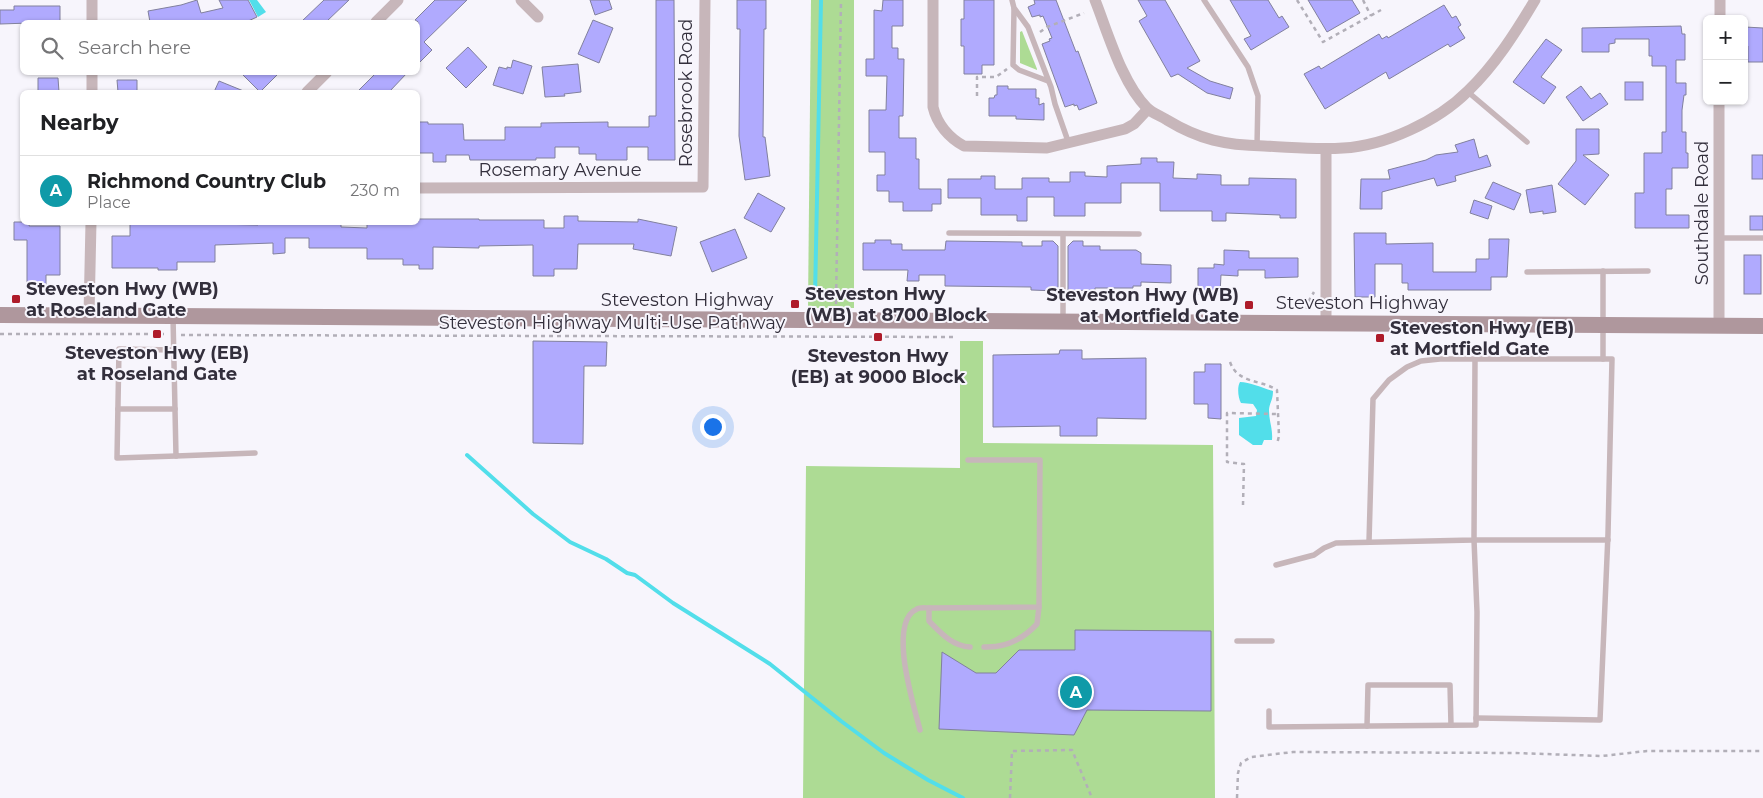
<!DOCTYPE html>
<meta charset="utf-8">
<style>
body{margin:0;font-family:Montserrat,sans-serif;background:#f2f2f2;color:#202124}
.controls{position:absolute;right:15px;top:15px;display:grid;overflow:hidden;border-radius:8px;box-shadow:0 1px 4px #0004}
.controls button{width:45px;height:45px;display:grid;place-items:center;padding:0;border:0;border-bottom:1px solid #e0e0e0;background:#fff;color:#202124;font:25px sans-serif}
.you{position:absolute;left:712px;top:426px;width:18px;height:18px;margin:-12px;border:4px solid #fff;border-radius:50%;background:#1a73e8;box-shadow:0 0 0 8px #1a73e833}
.badge{display:grid;place-items:center;width:32px;height:32px;border-radius:50%;background:#111827;color:#fff;font-size:16px;font-weight:700}
.pin{position:absolute;translate:-50% -50%;border:2px solid #fff;box-shadow:0 1px 5px #0006}
.list{margin:0;padding:0;list-style:none}
h2{display:flex;justify-content:space-between;align-items:center;height:65px;margin:0;padding:0 20px;font-size:21px}
h2 small{font-size:16px;font-weight:400;color:#757577}
.list li{display:grid;grid-template-columns:32px 1fr auto;gap:15px;align-items:center;box-sizing:border-box;height:70px;padding:0 20px;border-top:1px solid #e0e0e0}
.list b{display:block;font-size:19px;white-space:nowrap}
.list p{margin:0;font-size:16px;white-space:nowrap;color:#757577}
.list em{font-size:16px;font-style:normal;color:#757577}
.icon{flex:none;width:28px;height:28px;fill:none;stroke:currentColor;stroke-width:2;stroke-linecap:round;stroke-linejoin:round}
.map{position:relative;flex:none;width:1763px;height:798px;overflow:hidden}
.search{position:absolute;background:#fff;box-shadow:0 1px 4px #0004;left:20px;top:20px;width:400px;height:55px;display:flex;align-items:center;gap:12px;box-sizing:border-box;padding:0 18px;border-radius:8px;color:#757577;font-size:19px}
.panel{position:absolute;background:#fff;box-shadow:0 1px 4px #0004;left:20px;top:90px;width:400px;height:135px;border-radius:8px}
.map>svg:first-child{display:block}
.green{fill:#addb94}
.water{fill:#52deea}
.lines{fill:none;stroke-linecap:round;stroke-linejoin:round}
.stream{stroke:#52deea;stroke-width:4}
.building{fill:#b0aafe;stroke:#81809d}
.path{stroke:#b2afb8;stroke-width:2.5;stroke-dasharray:4 4;stroke-linecap:butt}
.service{stroke:#c7b6ba;stroke-width:5.5}
.minor{stroke:#c7b6ba;stroke-width:11}
.secondary{stroke:#af979d;stroke-width:16}
.poi-dot{fill:#ae1b2a;stroke:#f7f5fc;stroke-width:2}
.labels{text-anchor:middle;dominant-baseline:central;stroke-width:4;stroke-linejoin:round;paint-order:stroke}
.street-label{font-size:18px;fill:#332f3c;stroke:#f7f5fc}
.poi-label{font-size:18px;font-weight:bold;fill:#332f3c;stroke:#f7f5fc;text-anchor:start}
</style>
<div class="map">
<svg width="1763" height="798" viewBox="0 0 1763 798">
<rect width="100%" height="100%" fill="#f7f5fc"/>
<g class="green">
<polygon points="811,0 854,0 854,308 808,308"/>
<polygon points="1022,31 1037,69 1037,70 1020,63 1020,32"/>
<polygon points="960,341 983,341 983,443 1213,445 1215,798 803,798 806,466 960,468"/>
</g>
<g class="water">
<polygon points="249,0 257,0 266,12 258,17"/>
<path d="M 1240,382 C 1250,382 1262,388 1273,391 C 1273,401 1269,403 1269,411 C 1269,421 1273,429 1272,440 L 1264,440 L 1262,445 L 1253,445 L 1239,435 L 1239,418 L 1256,416 L 1257,410 L 1253,404 L 1241,403 C 1238,398 1237,387 1240,382 Z"/>
</g>
<g class="lines">
<g class="stream">
<polyline points="815,297 821,0"/>
<polyline points="467,455 533,514 570,542 606,559 627,573 635,575 673,603 770,664 841,721 884,753 928,780 963,798"/>
</g>
</g>
<g class="building">
<polygon points="197,0 201,13 223,8 219,0 248,0 257,17 246,22 150,22 148,11 181,5"/>
<polygon points="324,0 349,0 326,22 301,22"/>
<polygon points="435,0 467,0 424,42 432,50 418,64 418,22 415,20"/>
<polygon points="590,0 609,0 612,9 595,15"/>
<polygon points="656,0 674,0 675,160 648,160 648,147 627,147 627,160 596,160 596,154 579,154 579,147 555,147 555,158 536,158 536,160 470,160 469,155 446,155 446,162 433,162 433,153 418,153 418,122 428,122 428,124 463,124 464,140 505,140 505,127 541,127 541,123 608,122 608,127 649,127 649,116 656,116"/>
<polygon points="737,0 766,0 766,29 764,29 763,137 765,137 770,176 745,180 739,136 740,29 737,29"/>
<polygon points="883,0 903,0 903,26 892,26 892,48 898,48 898,59 904,59 903,116 899,116 899,138 916,138 916,159 919,159 919,189 941,189 941,204 932,204 932,211 903,211 903,202 889,202 889,191 877,191 877,175 885,175 885,152 869,152 869,110 886,110 887,76 866,76 866,59 874,59 874,10 882,11"/>
<polygon points="964,0 994,0 994,65 982,65 982,74 964,74 964,46 961,46 961,19 964,19"/>
<polygon points="1034,0 1056,0 1076,52 1078,51 1097,103 1079,110 1077,105 1074,106 1074,104 1065,107 1042,44 1050,41 1049,39 1052,38 1043,16 1040,17 1040,15 1032,17 1028,7 1035,4"/>
<polygon points="1138,0 1165,0 1200,61 1187,68 1210,81 1233,88 1230,99 1207,93 1178,74 1171,77 1139,21 1147,16"/>
<polygon points="1230,0 1268,0 1279,18 1282,16 1289,27 1251,50 1244,39 1251,36"/>
<polygon points="1308,0 1352,0 1360,13 1327,32"/>
<polygon points="1444,5 1452,18 1456,16 1461,25 1458,27 1465,38 1450,47 1448,44 1389,79 1386,72 1325,109 1304,74 1319,66 1321,69 1379,34 1382,39 1387,36 1388,38"/>
<polygon points="14,6 60,6 60,22 0,24 0,10 14,10"/>
<polygon points="593,20 613,28 599,63 578,54"/>
<polygon points="1681,26 1682,34 1685,34 1685,60 1676,60 1676,83 1686,83 1686,95 1684,95 1682,110 1682,132 1686,132 1686,153 1688,153 1688,168 1672,168 1672,189 1666,189 1666,215 1689,215 1689,228 1635,228 1635,193 1644,193 1644,153 1662,153 1662,132 1666,132 1666,66 1652,66 1652,56 1649,56 1649,39 1615,39 1615,43 1609,44 1609,52 1582,52 1582,28"/>
<polygon points="1745,27 1763,28 1763,62 1748,62 1748,46 1745,46"/>
<polygon points="1546,39 1562,50 1541,77 1556,87 1544,104 1513,82"/>
<polygon points="468,47 487,67 466,88 446,68"/>
<polygon points="513,60 532,66 523,94 493,85 499,67 507,69 507,67 511,68"/>
<polygon points="578,64 581,92 564,94 565,96 545,97 542,67"/>
<polygon points="240,72 280,72 260,92"/>
<polygon points="377,72 408,72 389,92 357,92"/>
<polygon points="38,78 58,78 59,92 38,92"/>
<polygon points="117,80 137,80 137,92 118,92"/>
<polygon points="219,81 246,92 214,92"/>
<rect x="1625" y="82" width="18" height="18"/>
<polygon points="997,86 1008,86 1008,89 1036,89 1036,98 1039,98 1039,105 1044,103 1044,120 1016,119 1016,116 989,116 989,98 994,98 995,95 997,95"/>
<polygon points="1581,86 1591,99 1600,93 1608,104 1583,121 1566,97"/>
<polygon points="1576,129 1599,129 1599,154 1583,155 1609,175 1585,205 1558,184 1576,161"/>
<polygon points="1474,139 1479,158 1487,155 1491,166 1455,176 1456,181 1437,186 1434,178 1382,192 1382,209 1360,209 1361,179 1390,179 1388,170 1426,160 1436,155 1458,152 1455,145"/>
<rect x="1752" y="155" width="11" height="24"/>
<polygon points="1141,158 1157,158 1157,162 1174,162 1173,178 1197,179 1197,174 1221,175 1221,185 1249,185 1249,178 1296,179 1296,218 1280,218 1280,215 1226,213 1226,221 1212,221 1212,211 1160,211 1160,183 1121,183 1121,203 1085,203 1085,216 1054,216 1054,197 1027,197 1027,221 1017,221 1017,215 981,215 981,198 948,198 948,179 981,179 981,176 995,176 995,189 1022,189 1022,178 1049,178 1049,182 1070,182 1070,172 1085,172 1085,176 1107,177 1107,166 1141,164"/>
<polygon points="1493,182 1521,194 1514,210 1485,198"/>
<polygon points="1552,185 1556,212 1543,214 1543,211 1530,213 1526,190"/>
<polygon points="758,193 785,208 771,232 744,218"/>
<polygon points="1474,200 1492,206 1488,219 1470,213"/>
<polygon points="564,216 578,216 578,221 638,222 638,219 677,227 671,256 633,249 634,244 578,244 577,269 554,269 554,276 533,276 533,245 479,246 479,248 433,247 433,269 419,269 419,265 403,265 403,259 367,259 367,248 309,248 309,238 285,238 285,253 273,254 273,243 215,245 215,262 177,262 177,270 158,270 158,268 112,268 112,236 130,236 130,222 214,222 214,224 258,225 258,222 274,222 274,224 341,222 341,227 367,228 367,222 418,222 418,219 479,219 479,220 544,220 544,228 564,228"/>
<rect x="1750" y="216" width="13" height="14"/>
<polygon points="14,222 30,222 29,226 60,226 60,275 46,275 46,286 27,286 27,240 14,240"/>
<polygon points="735,229 747,258 712,272 700,242"/>
<polygon points="1354,233 1386,233 1386,244 1433,243 1433,272 1476,272 1476,259 1489,259 1489,239 1509,239 1507,277 1491,277 1491,290 1408,290 1408,283 1402,283 1402,264 1375,264 1375,297 1355,297"/>
<polygon points="875,240 891,240 891,244 902,244 902,250 945,250 946,241 1022,242 1022,246 1042,246 1042,241 1053,241 1058,246 1058,291 1031,290 1031,287 945,286 945,275 919,275 919,281 907,281 908,270 863,270 863,243 875,243"/>
<polygon points="1073,241 1083,241 1083,246 1100,246 1100,250 1136,250 1141,253 1141,264 1171,265 1171,283 1141,282 1141,286 1133,286 1133,288 1095,288 1095,290 1068,291 1068,246"/>
<polygon points="1224,250 1249,251 1249,258 1298,258 1298,277 1265,278 1265,270 1238,270 1238,276 1221,275 1220,294 1198,294 1198,268 1214,268 1214,264 1224,265"/>
<rect x="1744" y="255" width="17" height="39"/>
<polygon points="533,341 607,342 606,366 584,366 583,444 533,443"/>
<polygon points="1060,350 1082,350 1082,359 1146,358 1146,419 1097,418 1097,436 1060,436 1060,426 993,427 993,355 1059,354"/>
<polygon points="1205,364 1221,364 1221,419 1208,418 1208,404 1194,404 1194,372 1205,372"/>
<polygon points="1075,630 1211,631 1211,711 1087,710 1074,735 939,729 942,652 976,673 996,673 1019,650 1075,650"/>
</g>
<g class="lines">
<g class="path">
<polyline points="1297,0 1323,42 1381,10"/>
<polyline points="1363,0 1371,16"/>
<polyline points="1040,32 1047,27 1084,13"/>
<polyline points="977,96 977,77 996,77 1007,69"/>
<polyline points="836,304 841,0"/>
<polyline points="1307,309 1307,304 1314,292"/>
<polyline points="0,334 166,334"/>
<polyline points="181,335 956,337"/>
<path d="M 1230,362 C 1238,384 1260,379 1277,390 L 1279,436 L 1277,444"/>
<polyline points="1243,505 1244,464 1227,462 1227,413 1277,414"/>
<polyline points="1010,798 1012,751 1072,750 1092,798"/>
<polyline points="1237,798 1238,773 1241,763 1251,757 1293,752 1516,753 1602,756 1647,751 1763,751"/>
</g>
<g class="service">
<polyline points="1012,0 1014,8 1028,27 1051,87 1055,104 1069,144"/>
<polyline points="1204,0 1248,67 1258,96 1257,146"/>
<polyline points="1014,9 1013,65 1019,70 1048,81"/>
<polyline points="1468,92 1527,142"/>
<polyline points="949,233 1139,234"/>
<polyline points="1063,234 1063,319"/>
<polyline points="1719,238 1763,238"/>
<polyline points="1527,272 1648,271"/>
<polyline points="173,317 176,456 255,453"/>
<polyline points="173,350 119,349 117,458 176,456"/>
<polyline points="118,409 175,409"/>
<path d="M 968,460 L 1040,460 L 1039,607 L 929,608 L 929,621 C 941,633 952,646 970,647"/>
<polyline points="1369,542 1373,399 1389,380 1407,367 1421,361 1440,359 1475,359"/>
<polyline points="1276,565 1314,555 1324,548 1336,543 1474,540 1475,359 1603,359 1603,271"/>
<polyline points="1237,641 1272,641"/>
<path d="M 984,647 C 1005,648 1023,639 1037,624 L 1039,607"/>
<polyline points="1269,711 1269,727 1476,725 1477,612 1474,540 1608,540"/>
<polyline points="1476,718 1600,720 1608,534 1612,359 1603,359"/>
<polyline points="1367,726 1368,685 1450,685 1451,725"/>
<path d="M 920,730 C 914,706 887,622 917,609 C 920,607 925,608 929,608"/>
</g>
<g class="minor">
<polyline points="521,0 538,17"/>
<path d="M 933,0 L 933,107 C 937,124 949,138 964,146 L 1047,148 L 1125,129 L 1134,124 L 1148,109"/>
<path d="M 1095,0 C 1108,33 1122,83 1147,108 C 1152,113 1161,116 1167,120 C 1200,140 1225,145 1264,146 C 1290,147 1317,150 1343,148 C 1385,146 1438,121 1468,91 C 1495,65 1516,32 1535,0"/>
<polyline points="1720,19 1720,0"/>
<polyline points="92,22 92,0"/>
<polyline points="376,22 398,0"/>
<polyline points="92,92 92,72"/>
<polyline points="307,92 327,72"/>
<polyline points="1326,149 1326,323"/>
<polyline points="418,188 703,187 705,0"/>
<polyline points="89,315 91,222"/>
<polyline points="1719,325 1719,101"/>
</g>
<polyline class="secondary" points="0,315 1763,326"/>
</g>
<g class="poi-dot">
<rect x="11" y="294" width="10" height="10" rx="2.5"/>
<rect x="790" y="299" width="10" height="10" rx="2.5"/>
<rect x="1244" y="300" width="10" height="10" rx="2.5"/>
<rect x="152" y="329" width="10" height="10" rx="2.5"/>
<rect x="873" y="332" width="10" height="10" rx="2.5"/>
<rect x="1375" y="333" width="10" height="10" rx="2.5"/>
</g>
<g class="labels">
<g class="street-label">
<text transform="translate(686 93) rotate(-90)">Rosebrook Road</text>
<text x="560" y="170">Rosemary Avenue</text>
<text transform="translate(1702 213) rotate(-90)">Southdale Road</text>
<text x="687" y="300">Steveston Highway</text>
<text x="1362" y="303">Steveston Highway</text>
<text x="612" y="323">Steveston Highway Multi-Use Pathway</text>
</g>
<g class="poi-label">
<text x="26" y="289">Steveston Hwy (WB)<tspan x="26" dy="21">at Roseland Gate</tspan></text>
<text x="805" y="294">Steveston Hwy<tspan x="805" dy="21">(WB) at 8700 Block</tspan></text>
<text x="1239" y="295" text-anchor="end">Steveston Hwy (WB)<tspan x="1239" dy="21">at Mortfield Gate</tspan></text>
<text x="1390" y="328">Steveston Hwy (EB)<tspan x="1390" dy="21">at Mortfield Gate</tspan></text>
<text x="157" y="353" text-anchor="middle">Steveston Hwy (EB)<tspan x="157" dy="21">at Roseland Gate</tspan></text>
<text x="878" y="356" text-anchor="middle">Steveston Hwy<tspan x="878" dy="21">(EB) at 9000 Block</tspan></text>
</g>
</g>
</svg>
<div class="controls">
<button>+</button>
<button>−</button>
</div>
<div class="you"></div>
<div class="pin badge" style="left:1076px;top:692px;background:#0f9aa8">A</div>
<div class="search"><svg class="icon" aria-label="search" viewBox="0 0 24 24"><circle cx="10" cy="10" r="6"/><path d="M15 15l6 6"/></svg>Search here</div>
<section class="panel">
<h2>Nearby<small></small></h2>
<ul class="list">
<li><span class="badge" style="background:#0f9aa8">A</span><div><b>Richmond Country Club</b><p>Place</p></div><em>230 m</em></li>
</ul>
</section>
</div>
